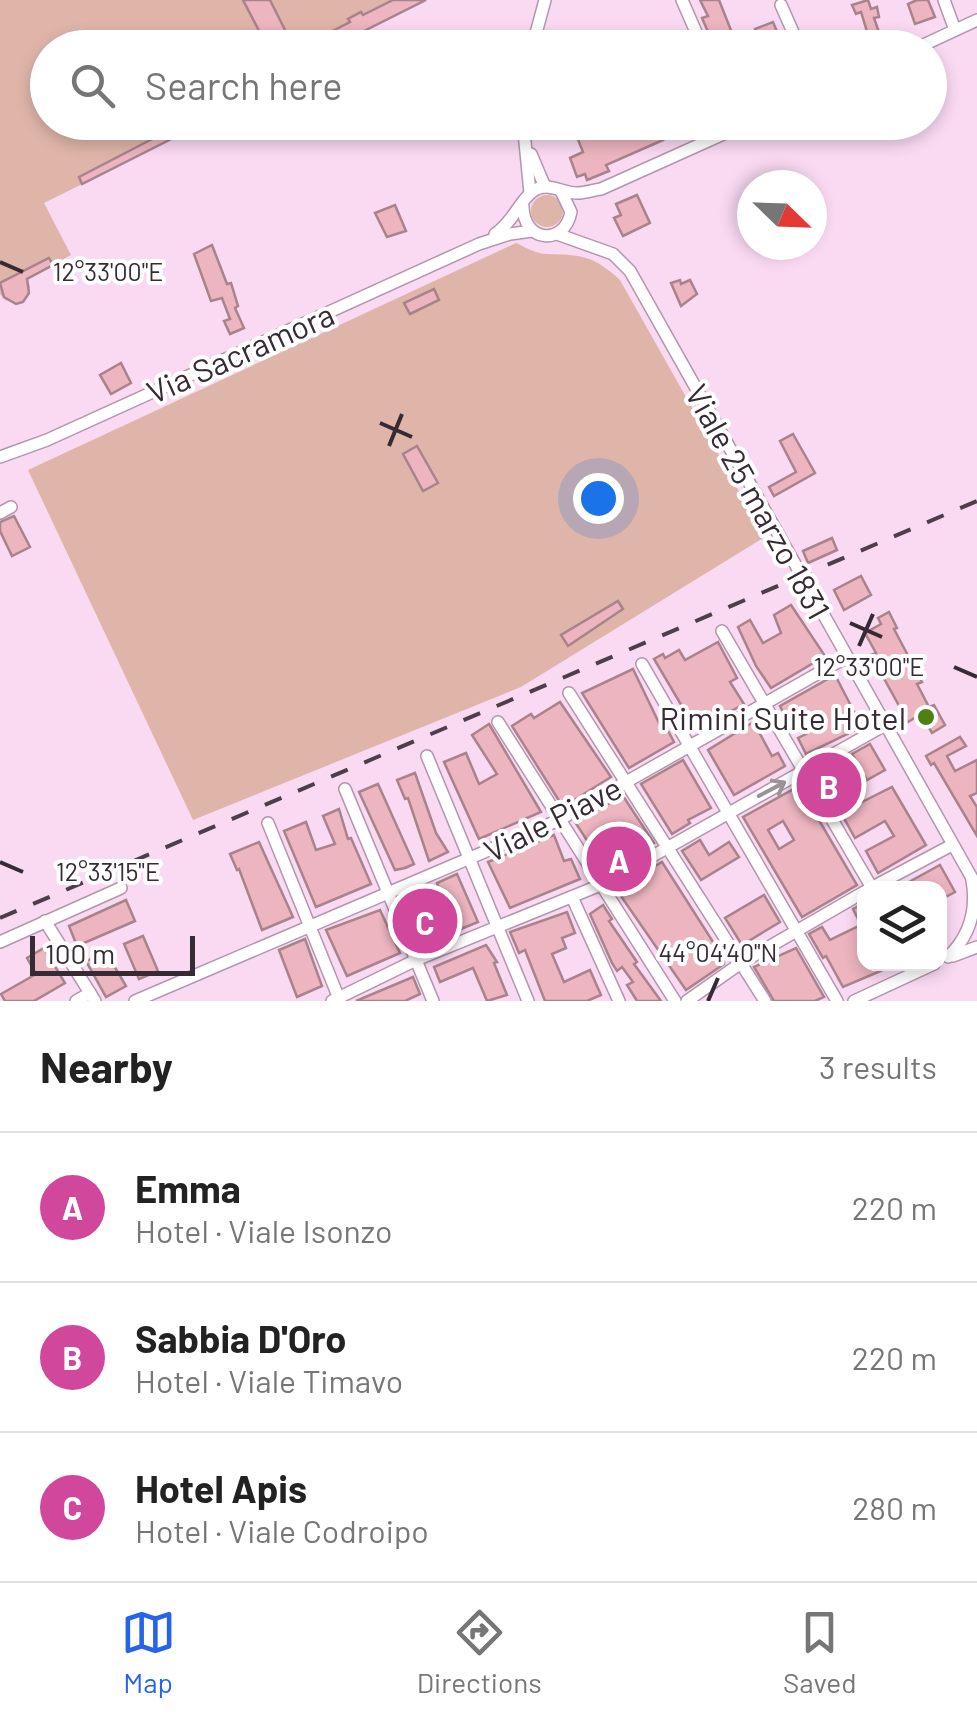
<!DOCTYPE html>
<meta charset="utf-8">
<style>
body{margin:0;font-family:Barlow,sans-serif;background:#f2f2f2;color:#222}
.controls{position:absolute;right:30px;bottom:30px;display:grid;overflow:hidden;border-radius:20px;box-shadow:0 5px 15px #0003}
.controls button{width:90px;height:90px;display:grid;place-items:center;padding:0;border:0;border-bottom:2px solid #e0e0e0;background:#fff;color:#222;font:50px sans-serif}
.compass{position:absolute;left:737px;top:170px;width:90px;height:90px;border-radius:50%;background:#fff;box-shadow:0 5px 15px #0003;rotate:113deg}
.scale{position:absolute;left:30px;bottom:25px;width:165px;box-sizing:border-box;padding-left:10px;border:5px solid #362a34;border-top:0;font-size:28px;line-height:35px;white-space:nowrap;color:#362a34;-webkit-text-stroke:8px #fff;paint-order:stroke}
.you{position:absolute;left:598px;top:498px;width:35px;height:35px;margin:-25px;border:8px solid #fff;border-radius:50%;background:#1a73e8;box-shadow:0 0 0 15px #1a73e833}
.badge{display:grid;place-items:center;width:65px;height:65px;border-radius:50%;background:#2563eb;color:#fff;font-size:32px;font-weight:700}
.pin{position:absolute;translate:-50% -50%;border:5px solid #fff;box-shadow:0 2px 10px #0006}
.list{margin:0;padding:0;list-style:none}
h2{display:flex;justify-content:space-between;align-items:center;height:130px;margin:0;padding:0 40px;font-size:42px}
h2 small{font-size:32px;font-weight:400;color:#767676}
.list li{display:grid;grid-template-columns:65px 1fr auto;gap:30px;align-items:center;box-sizing:border-box;height:150px;padding:0 40px;border-top:2px solid #e0e0e0}
.list b{display:block;font-size:38px;white-space:nowrap}
.list p{margin:0;font-size:32px;white-space:nowrap;color:#767676}
.list em{font-size:32px;font-style:normal;color:#767676}
.icon{flex:none;width:55px;height:55px;fill:none;stroke:currentColor;stroke-width:2;stroke-linecap:round;stroke-linejoin:round}
.map{position:relative;flex:none;width:977px;height:1001px;overflow:hidden}
.search{position:absolute;background:#fff;box-shadow:0 5px 15px #0003;left:30px;right:30px;top:30px;height:110px;display:flex;align-items:center;gap:25px;box-sizing:border-box;padding:0 35px;border-radius:55px;color:#767676;font-size:38px}
.sheet{height:580px;background:#fff}
nav{display:flex;justify-content:space-around;align-items:center;box-sizing:border-box;height:140px;border-top:2px solid #e0e0e0;background:#fff;font-size:28px;color:#767676}
nav a{display:grid;justify-items:center;gap:5px}
nav .on{color:#2563eb}
.map>svg:first-child{display:block}
.green{fill:#dfb5a9}
.building{fill:#ecb5c0;stroke:#a9838b;stroke-width:2.5;fill-rule:evenodd}
.lines{fill:none;stroke-linecap:round;stroke-linejoin:round}
.minor-casing{stroke:#b396ad;stroke-width:14}
.minor{stroke:#fff;stroke-width:11}
.rail{stroke:#4d3e4a;stroke-width:4;stroke-dasharray:18 18;stroke-linecap:butt}
.oneway{stroke:#9a949a}
.ticks{fill:none;stroke:#362a34;stroke-width:4}
.poi-dot{fill:#4d8114;stroke:#fff;stroke-width:4}
.labels{text-anchor:middle;dominant-baseline:central;stroke-width:8;stroke-linejoin:round;paint-order:stroke}
.street-label{font-size:32px;fill:#362a34;stroke:#fff}
.poi-label{font-size:32px;fill:#362a34;stroke:#fff;text-anchor:end}
.ticks-label{font-size:25px;text-anchor:middle;fill:#362a34;stroke:#fff;stroke-width:8;stroke-linejoin:round;paint-order:stroke}
</style>
<div class="map">
<svg width="977" height="1001" viewBox="0 0 977 1001">
<rect width="100%" height="100%" fill="#fadaf3"/>
<g class="green">
<polygon points="0,0 426,0 330,47 48,48 48,122 205,123 44,203 71,255 27,279 30,286 28,297 16,304 5,300 0,294"/>
<circle cx="547" cy="211" r="16"/>
<path d="M 516,243 C 525,247 536,254 547,254 C 581,255 593,255 620,280 L 765,537 L 521,687 L 193,820 L 28,470 Z"/>
</g>
<g class="building">
<polygon points="243,0 270,0 294,48 268,48"/>
<polygon points="393,0 426,0 330,48 299,48 350,22 348,19 361,12 363,15"/>
<polygon points="700,0 719,0 738,48 715,48 702,18 708,16"/>
<polygon points="868,0 871,9 877,7 879,17 874,18 883,44 872,48 861,12 856,14 852,5"/>
<polygon points="917,0 928,0 935,17 915,24 908,4"/>
<polygon points="773,22 780,39 770,43 772,48 762,48 755,29"/>
<polygon points="185,122 205,122 82,184 79,177"/>
<polygon points="571,122 584,122 589,136 624,122 651,122 654,128 657,127 663,140 606,165 609,171 587,180 585,174 577,177 570,158 583,152"/>
<polygon points="637,195 650,223 623,236 614,218 621,215 616,204"/>
<polygon points="395,205 406,231 387,237 375,213"/>
<polygon points="212,245 227,284 231,283 238,306 235,308 244,328 230,334 224,321 230,319 222,298 211,301 194,254"/>
<polygon points="49,258 53,265 27,279 29,293 23,302 16,304 4,297 0,283"/>
<polygon points="680,280 681,284 690,280 697,294 681,306 671,283"/>
<polygon points="434,289 439,300 410,314 404,303"/>
<polygon points="121,363 131,383 111,394 100,375"/>
<polygon points="793,434 815,473 774,496 769,487 796,472 780,441"/>
<polygon points="417,446 438,483 423,491 403,454"/>
<polygon points="14,516 30,547 12,556 0,531 0,522"/>
<polygon points="832,538 837,550 808,563 803,551"/>
<polygon points="861,576 871,595 844,610 834,590"/>
<polygon points="618,601 623,609 568,646 561,635"/>
<polygon points="791,605 825,656 771,688 756,666 738,627 750,620 763,643 781,633 774,615"/>
<polygon points="889,612 897,628 894,629 922,682 917,684 929,707 934,705 945,725 932,733 921,714 908,722 871,655 876,653 865,633 881,624 878,618"/>
<polygon points="718,642 737,678 730,682 744,704 696,730 654,659 663,654 665,658 679,650 685,660"/>
<polygon points="633,669 660,725 664,723 674,742 629,768 582,693"/>
<polygon points="835,675 862,727 806,754 798,738 806,734 795,716 787,720 780,706"/>
<polygon points="560,702 611,777 563,807 512,726 531,714 534,718"/>
<polygon points="760,718 766,729 759,732 772,756 778,753 785,766 734,795 708,750"/>
<polygon points="489,724 541,812 479,839 444,762 466,753 479,784 497,774 472,735"/>
<polygon points="960,737 966,746 947,756 955,771 977,760 977,793 970,796 977,807 977,836 934,763 931,765 926,756"/>
<polygon points="870,744 885,770 867,780 852,754"/>
<polygon points="683,760 711,808 688,820 690,823 672,834 641,784"/>
<polygon points="835,764 856,801 860,799 862,802 892,787 926,845 878,873 866,851 894,836 885,821 855,838 819,773"/>
<polygon points="415,773 436,833 448,852 429,861 408,798 405,799 397,780"/>
<polygon points="378,784 414,864 405,868 395,870 359,792"/>
<path d="M 799,786 L 857,885 L 802,917 L 743,817 ZM 783,821 L 794,840 L 779,849 L 768,830 Z"/>
<polygon points="623,796 654,843 607,871 575,822"/>
<polygon points="339,809 348,839 351,838 371,884 316,907 284,831 306,822 316,850 335,844 323,816"/>
<polygon points="554,835 564,861 571,859 580,879 510,908 488,862"/>
<polygon points="700,840 709,855 729,842 739,857 701,880 682,851"/>
<polygon points="259,842 293,917 262,930 239,869 237,870 230,854"/>
<polygon points="662,862 724,959 724,964 686,990 616,889"/>
<polygon points="940,865 955,892 940,900 940,888 898,888"/>
<polygon points="457,874 478,922 429,942 414,906 440,895 437,883"/>
<polygon points="764,895 780,922 742,945 725,918"/>
<polygon points="126,900 135,921 77,946 69,926"/>
<polygon points="864,903 864,964 897,964 843,987 826,956 823,958 809,934 822,927 830,940 861,925 853,909"/>
<polygon points="603,905 612,919 609,921 637,962 634,964 661,1001 637,1001 627,985 633,982 622,967 617,971 612,963 590,914"/>
<polygon points="380,910 400,953 347,976 326,930"/>
<polygon points="567,912 575,933 562,938 566,948 552,954 564,982 590,970 601,995 587,1001 545,1001 525,950 519,953 510,932"/>
<polygon points="143,936 158,971 139,979 124,944"/>
<polygon points="305,939 322,986 297,997 279,950"/>
<polygon points="486,945 497,962 494,963 507,995 487,1001 473,968 440,982 434,967"/>
<polygon points="44,948 65,983 34,1001 5,1001 1,994 36,974 27,958"/>
<polygon points="796,948 824,997 815,1001 774,1001 754,967"/>
<polygon points="106,952 126,986 106,997 86,961"/>
<polygon points="413,977 420,994 405,1001 356,1001"/>
</g>
<g class="lines">
<g class="minor-casing">
<g id="minor">
<polyline points="682,0 703,48"/>
<polyline points="944,0 955,30"/>
<polyline points="781,5 800,48"/>
<polyline points="532,48 545,0"/>
<polyline points="917,48 977,20"/>
<polyline points="523,122 530,193"/>
<polyline points="531,154 545,187"/>
<path d="M 523,206 C 523,242 564,247 571,212 L 561,191"/>
<path d="M 495,234 C 514,221 518,203 532,192 C 546,180 561,193 577,193 C 585,193 593,190 601,189 L 750,122"/>
<polyline points="557,234 613,254 630,271 977,887"/>
<polyline points="0,457 47,440 479,244 510,234 532,231"/>
<polyline points="0,513 11,507"/>
<polyline points="722,631 872,888"/>
<polyline points="642,664 837,1001"/>
<polyline points="569,693 765,1001"/>
<polyline points="498,722 675,1001"/>
<polyline points="427,756 528,1001"/>
<polyline points="345,789 433,1001"/>
<polyline points="268,823 340,1001"/>
<polyline points="871,888 952,845"/>
<polyline points="572,897 619,1001"/>
<polyline points="45,921 95,1001"/>
<polyline points="0,942 121,888"/>
<polyline points="953,956 977,947"/>
<path d="M 948,957 C 970,936 977,909 972,880"/>
<polyline points="76,1001 90,993"/>
<polyline points="135,1001 559,820 847,657"/>
<polyline points="332,1001 416,960 603,884 885,725"/>
<polyline points="687,1001 741,963 864,892"/>
<polyline points="854,1001 934,964"/>
</g>
</g>
<use href="#minor" class="minor"/>
<polyline class="rail" points="0,918 977,501"/>
</g>
<defs><path id="oneway-shaft" d="M-6 0H5M1.5-3L5.5 0L1.5 3" fill="none" stroke-width="1.6" stroke-linecap="round" stroke-linejoin="round" transform="scale(2.5)"/></defs>
<use class="oneway" href="#oneway-shaft" transform="translate(772 789) rotate(-28)"/>
<path class="ticks" d="M 0,262 L 23,272M 380,423 L 412,437M 389,446 L 402,414M 850,623 L 882,637M 859,646 L 873,614M 954,667 L 977,677M 0,862 L 23,872M 708,1001 L 718,978"/>
<circle class="poi-dot" cx="926" cy="717" r="10"/>
<g class="labels">
<g class="street-label">
<text transform="translate(240 352) rotate(-24)">Via Sacramora</text>
<text transform="translate(759 501) rotate(61)">Viale 25 marzo 1831</text>
<text transform="translate(552 818) rotate(-27)">Viale Piave</text>
</g>
<g class="poi-label">
<text x="906" y="717">Rimini Suite Hotel</text>
</g>
</g>
<g class="ticks-label">
<text x="108" y="281">12°33'00"E</text>
<text x="869" y="676">12°33'00"E</text>
<text x="108" y="881">12°33'15"E</text>
<text x="718" y="962">44°04'40"N</text>
</g>
</svg>
<div class="controls">
<button><svg class="icon" aria-label="layers" viewBox="0 0 24 24"><path d="M12 4l9 5-9 5-9-5zM3 14l9 5 9-5"/></svg></button>
</div>
<svg class="compass" viewBox="-18 -18 36 36"><path d="M0-13l5 13h-10z" fill="#e53935"/><path d="M0 13l5-13h-10z" fill="#767676"/></svg>
<div class="scale">100 m</div>
<div class="you"></div>
<div class="pin badge" style="left:619px;top:859px;background:#d1479c">A</div>
<div class="pin badge" style="left:829px;top:785px;background:#d1479c">B</div>
<div class="pin badge" style="left:425px;top:921px;background:#d1479c">C</div>
<div class="search"><svg class="icon" aria-label="search" viewBox="0 0 24 24"><circle cx="10" cy="10" r="6"/><path d="M15 15l6 6"/></svg>Search here</div>
</div>
<section class="sheet">
<h2>Nearby<small>3 results</small></h2>
<ul class="list">
<li><span class="badge" style="background:#d1479c">A</span><div><b>Emma</b><p>Hotel · Viale Isonzo</p></div><em>220 m</em></li>
<li><span class="badge" style="background:#d1479c">B</span><div><b>Sabbia D'Oro</b><p>Hotel · Viale Timavo</p></div><em>220 m</em></li>
<li><span class="badge" style="background:#d1479c">C</span><div><b>Hotel Apis</b><p>Hotel · Viale Codroipo</p></div><em>280 m</em></li>
</ul>
</section>
<nav>
<a class="on"><svg class="icon" aria-label="map" viewBox="0 0 24 24"><path d="M3 6l6-2 6 2 6-2v14l-6 2-6-2-6 2zM9 4v14M15 6v14"/></svg>Map</a>
<a><svg class="icon" aria-label="directions" viewBox="0 0 24 24"><path d="M12 3l9 9-9 9-9-9zM9 14v-3h6M13 9l2 2-2 2"/></svg>Directions</a>
<a><svg class="icon" aria-label="saved" viewBox="0 0 24 24"><path d="M7 4h10v16l-5-4-5 4z"/></svg>Saved</a>
</nav>
